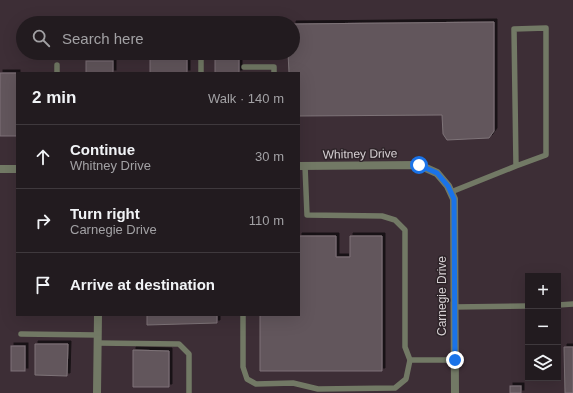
<!DOCTYPE html>
<meta charset="utf-8">
<style>
body{margin:0;font-family:Arial,sans-serif;background:#2e282c;color:#f1f3f6}
.controls{position:absolute;right:12px;bottom:12px;display:grid;overflow:hidden;border-radius:0px;box-shadow:0 4px 16px #0002}
.controls button{width:36px;height:36px;display:grid;place-items:center;padding:0;border:0;border-bottom:1px solid #3f393d;background:#221b1f;color:#f1f3f6;font:20px sans-serif}
.stop{position:absolute;width:12px;height:12px;margin:-9px;border:3px solid #1a73e8;border-radius:50%;background:#fff}
.stop.end{background:#1a73e8;border-color:#fff;box-shadow:0 1px 4px #0008}
.list{margin:0;padding:0;list-style:none}
h2{display:flex;justify-content:space-between;align-items:center;height:52px;margin:0;padding:0 16px;font-size:17px}
h2 small{font-size:13px;font-weight:400;color:#a2a1a4}
.list li{display:grid;grid-template-columns:26px 1fr auto;gap:12px;align-items:center;box-sizing:border-box;height:64px;padding:0 16px;border-top:1px solid #3f393d}
.list b{display:block;font-size:15px;white-space:nowrap}
.list p{margin:0;font-size:13px;white-space:nowrap;color:#a2a1a4}
.list em{font-size:13px;font-style:normal;color:#a2a1a4}
.icon{flex:none;width:22px;height:22px;fill:none;stroke:currentColor;stroke-width:2;stroke-linecap:round;stroke-linejoin:round}
.map{position:relative;flex:none;width:573px;height:393px;overflow:hidden}
.search{position:absolute;background:#221b1f;box-shadow:0 4px 16px #0002;left:16px;top:16px;width:284px;height:44px;display:flex;align-items:center;gap:10px;box-sizing:border-box;padding:0 14px;border-radius:22px;color:#a2a1a4;font-size:15px}
.panel{position:absolute;background:#221b1f;box-shadow:0 4px 16px #0002;left:16px;top:72px;width:284px;height:244px;border-radius:0px}
.map>svg:first-child{display:block}
.built{fill:#3d2e36;fill-rule:evenodd}
.building{fill:#62575c;stroke:#7e7378;filter:url(#shadow)}
.lines{fill:none;stroke-linecap:round;stroke-linejoin:round}
.service{stroke:#727965;stroke-width:5.5}
.minor{stroke:#727965;stroke-width:8}
.route{stroke:#1a73e8;stroke-width:5}
.labels{text-anchor:middle;dominant-baseline:central;stroke-width:3;stroke-linejoin:round;paint-order:stroke}
.street-label{font-size:12px;fill:#d6d0d3;stroke:#2e2429}
</style>
<div class="map">
<svg width="573" height="393" viewBox="0 0 573 393">
<defs>
<filter id="shadow"><feDropShadow dx="3" dy="-3" stdDeviation="0" flood-color="#0009"/></filter>
</defs>
<rect width="100%" height="100%" fill="#2e2429"/>
<path class="built" d="M 0,0 L 573,0 L 573,393 L 0,393 ZM 23,23 L 293,23 L 293,53 L 23,53 ZM 17,73 L 299,73 L 299,315 L 17,315 ZM 528,276 L 558,276 L 558,378 L 528,378 Z"/>
<g class="building">
<polygon points="494,22 494,131 489,138 447,140 443,134 442,115 299,116 299,73 289,73 288,53 293,53 293,24"/>
<rect x="150" y="53" width="37" height="20"/>
<rect x="215" y="53" width="24" height="20"/>
<rect x="86" y="61" width="27" height="12"/>
<rect x="0" y="73" width="17" height="63"/>
<polygon points="299,236 336,236 336,257 350,257 350,236 382,236 382,371 260,371 260,315 299,315"/>
<polygon points="147,315 217,315 217,323 147,325"/>
<polygon points="35,344 68,344 67,376 35,375"/>
<rect x="11" y="346" width="14" height="25"/>
<polygon points="564,347 573,347 573,393 565,393"/>
<polygon points="133,350 169,351 169,387 133,387"/>
<rect x="510" y="386" width="11" height="7"/>
</g>
<g class="lines">
<g class="service">
<polyline points="201,53 201,73"/>
<polyline points="57,65 57,73"/>
<polyline points="244,67 274,67 274,73"/>
<polyline points="305,166 307,215 382,216 395,220 405,230 405,347 410,360"/>
<polyline points="451,192 516,166 514,29 546,28 546,155 516,166"/>
<polyline points="558,305 573,304"/>
<polyline points="454,307 528,306"/>
<polyline points="243,315 243,367 247,379 256,384 293,383 318,389 395,388 406,379 410,360 455,360"/>
<polyline points="21,334 97,335"/>
<polyline points="97,343 179,344 189,354 189,393"/>
</g>
<g class="minor">
<polyline points="299,166 419,165 437,173 448,186 454,199 455,393"/>
<polyline points="0,169 17,169"/>
<polyline points="97,393 98,315"/>
</g>
</g>
<g class="lines">
<polyline class="route" points="419,165 437,173 448,186 454,199 455,360"/>
</g>
<g class="labels">
<g class="street-label">
<text transform="translate(360 154) rotate(-1)">Whitney Drive</text>
<text transform="translate(442 296) rotate(-90)">Carnegie Drive</text>
</g>
</g>
</svg>
<div class="controls">
<button>+</button>
<button>−</button>
<button><svg class="icon" aria-label="layers" viewBox="0 0 24 24"><path d="M12 4l9 5-9 5-9-5zM3 14l9 5 9-5"/></svg></button>
</div>
<div class="stop" style="left:419px;top:165px"></div>
<div class="stop end" style="left:455px;top:360px"></div>
<div class="search"><svg class="icon" aria-label="search" viewBox="0 0 24 24"><circle cx="10" cy="10" r="6"/><path d="M15 15l6 6"/></svg>Search here</div>
<section class="panel">
<h2>2 min<small>Walk · 140 m</small></h2>
<ul class="list">
<li><svg class="icon" aria-label="ahead" viewBox="0 0 24 24"><path d="M12 20V5M6 11l6-6 6 6"/></svg><div><b>Continue</b><p>Whitney Drive</p></div><em>30 m</em></li>
<li><svg class="icon" aria-label="right" viewBox="0 0 24 24"><path d="M7 20v-9h11M14 6l5 5-5 5"/></svg><div><b>Turn right</b><p>Carnegie Drive</p></div><em>110 m</em></li>
<li><svg class="icon" aria-label="arrive" viewBox="0 0 24 24"><path d="M6 21V4h12l-3 4 3 4H6"/></svg><div><b>Arrive at destination</b></div></li>
</ul>
</section>
</div>
